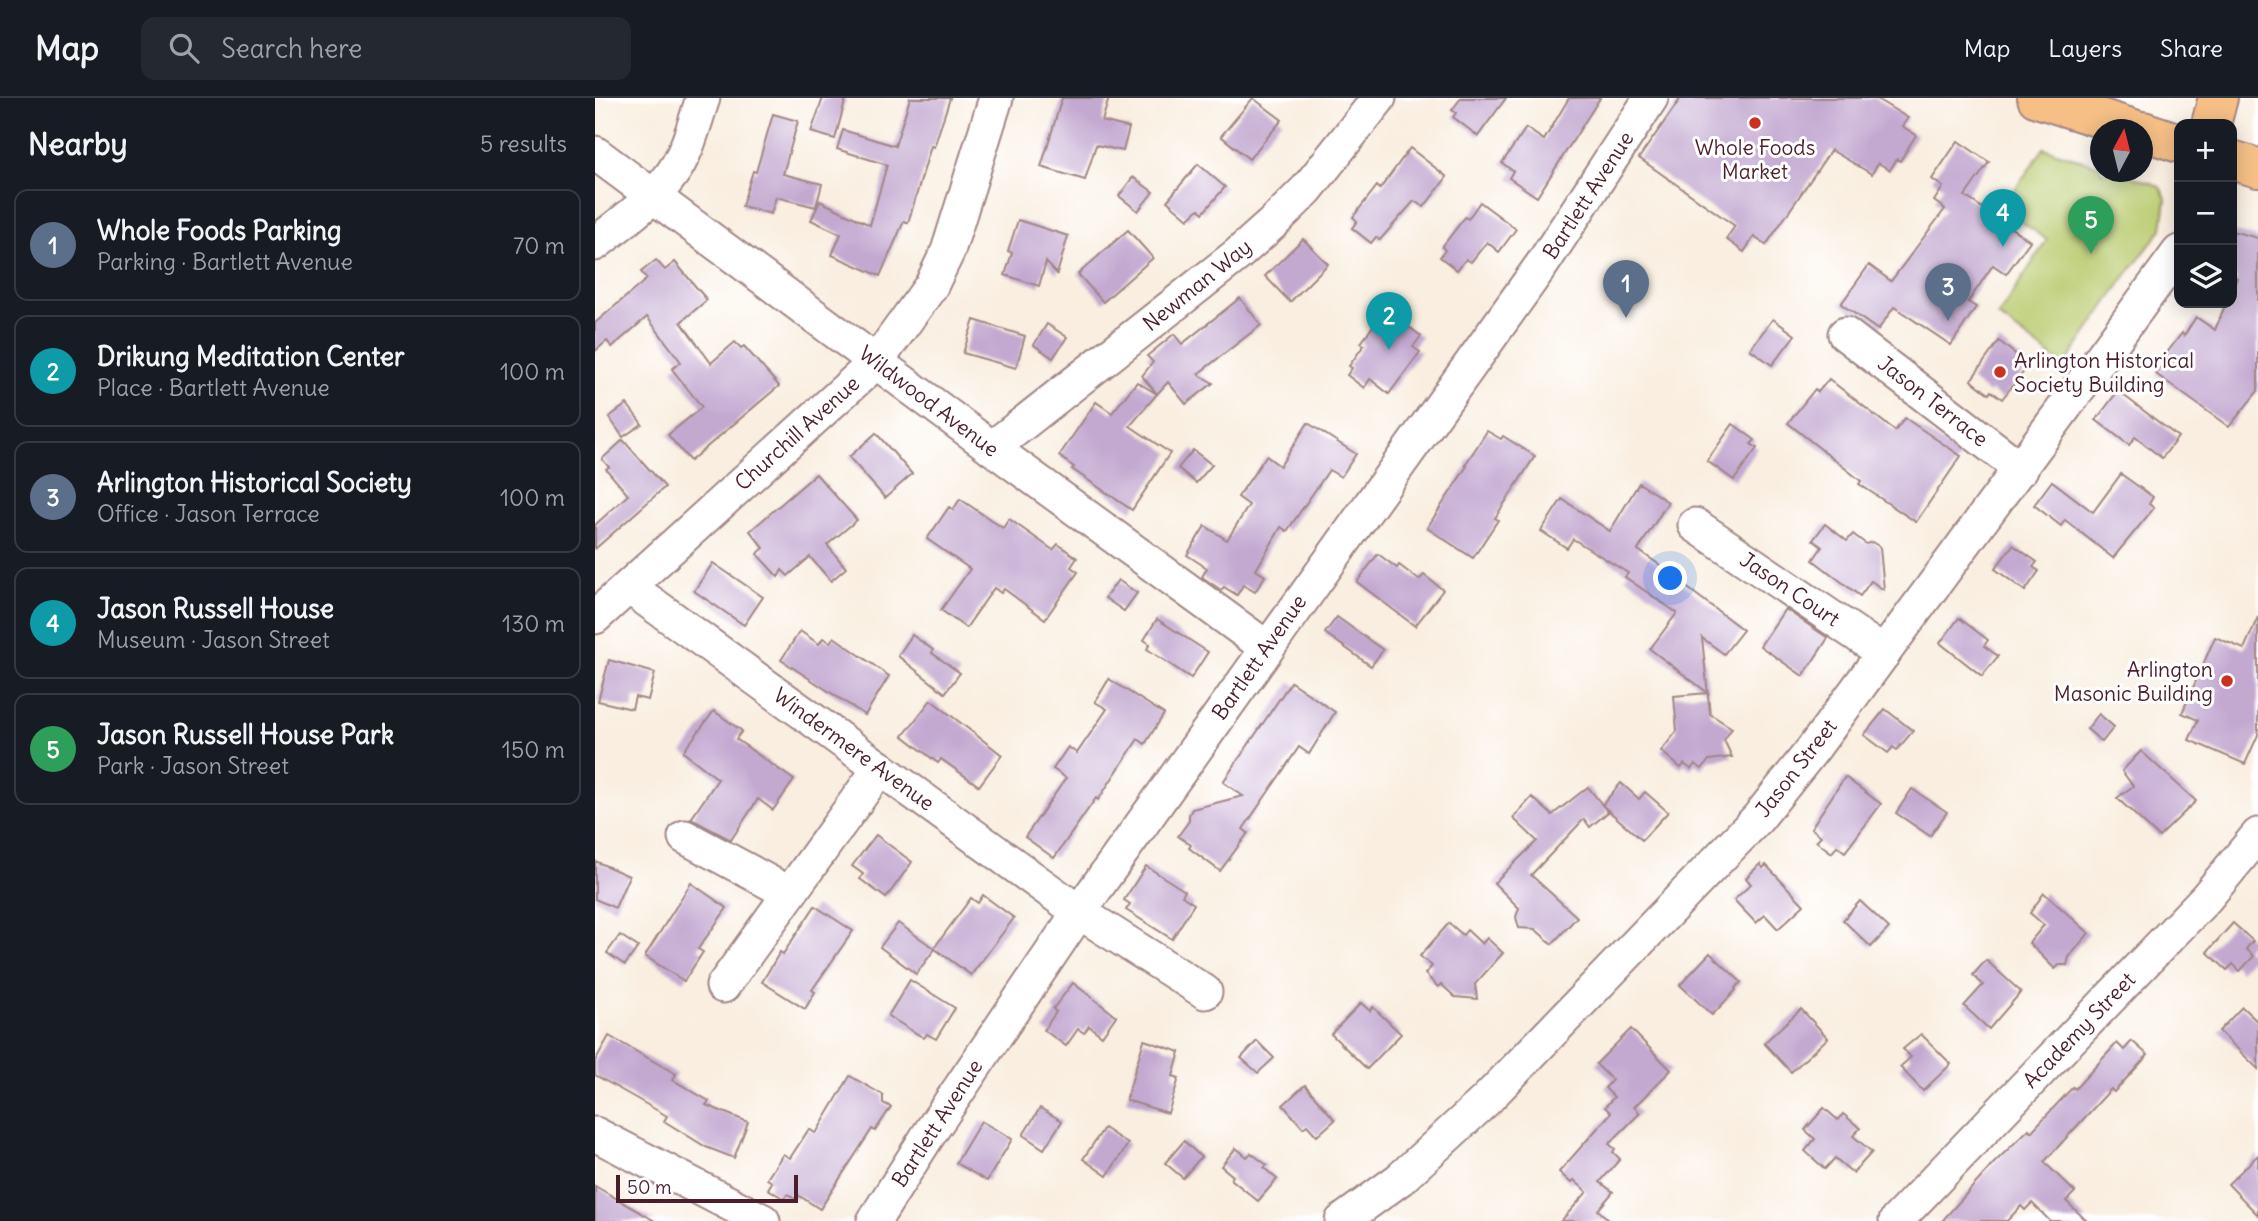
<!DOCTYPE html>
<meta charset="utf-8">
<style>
body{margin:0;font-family:Delius,sans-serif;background:#242831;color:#f1f3f6}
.controls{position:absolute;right:21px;top:21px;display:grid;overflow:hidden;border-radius:14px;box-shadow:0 4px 18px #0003}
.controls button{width:63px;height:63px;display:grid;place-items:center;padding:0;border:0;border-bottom:2px solid #363941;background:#171b24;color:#f1f3f6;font:35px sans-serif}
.compass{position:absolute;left:1495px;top:21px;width:63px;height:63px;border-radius:50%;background:#171b24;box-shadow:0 4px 18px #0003;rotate:7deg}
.scale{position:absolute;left:21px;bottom:18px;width:182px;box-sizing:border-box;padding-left:7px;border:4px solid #4a1f2b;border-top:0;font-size:19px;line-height:24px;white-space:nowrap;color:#4a1f2b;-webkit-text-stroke:5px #fff;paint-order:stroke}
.you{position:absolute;left:1076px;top:481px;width:24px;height:24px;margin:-18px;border:5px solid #fff;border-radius:50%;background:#1a73e8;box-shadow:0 0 0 10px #1a73e833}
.badge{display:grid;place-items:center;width:46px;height:46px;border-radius:50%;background:#c8321e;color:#fff;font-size:23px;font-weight:700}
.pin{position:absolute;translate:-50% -58px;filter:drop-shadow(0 2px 4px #0008)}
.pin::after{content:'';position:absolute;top:37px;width:24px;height:21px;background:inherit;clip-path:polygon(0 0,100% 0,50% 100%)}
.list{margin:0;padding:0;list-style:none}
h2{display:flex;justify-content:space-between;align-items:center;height:91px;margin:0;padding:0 28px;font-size:30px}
h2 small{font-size:23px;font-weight:400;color:#9ea1a6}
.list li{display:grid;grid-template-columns:46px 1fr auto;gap:21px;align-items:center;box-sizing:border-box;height:112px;margin:0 14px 14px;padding:0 14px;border:2px solid #363941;border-radius:14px}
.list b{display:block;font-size:26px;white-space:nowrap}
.list p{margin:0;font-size:23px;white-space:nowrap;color:#9ea1a6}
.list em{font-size:23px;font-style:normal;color:#9ea1a6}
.icon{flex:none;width:38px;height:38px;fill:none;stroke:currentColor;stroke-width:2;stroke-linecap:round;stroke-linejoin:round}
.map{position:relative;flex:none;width:1663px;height:1123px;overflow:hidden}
header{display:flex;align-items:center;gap:42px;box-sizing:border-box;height:98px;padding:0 35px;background:#171b24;border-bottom:2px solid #363941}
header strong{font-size:33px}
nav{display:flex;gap:38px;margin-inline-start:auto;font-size:24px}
.search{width:490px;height:63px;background:#242831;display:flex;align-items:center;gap:18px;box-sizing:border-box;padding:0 24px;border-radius:14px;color:#9ea1a6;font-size:26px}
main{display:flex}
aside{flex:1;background:#171b24}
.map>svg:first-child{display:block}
.green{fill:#b9cb6e;stroke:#82754c;stroke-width:2}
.building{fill:#c3a8d0}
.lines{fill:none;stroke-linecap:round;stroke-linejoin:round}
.minor-casing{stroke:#a28685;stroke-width:37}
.major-casing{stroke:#a28685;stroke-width:42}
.minor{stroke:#fff;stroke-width:33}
.major{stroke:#f5bf86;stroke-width:38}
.poi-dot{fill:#c8321e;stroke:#fff;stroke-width:2.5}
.labels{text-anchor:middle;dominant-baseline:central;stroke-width:6;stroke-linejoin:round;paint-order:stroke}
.poi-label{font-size:21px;fill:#4a1f2b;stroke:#fff}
.street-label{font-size:21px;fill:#4a1f2b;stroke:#fff}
</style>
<header>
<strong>Map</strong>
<div class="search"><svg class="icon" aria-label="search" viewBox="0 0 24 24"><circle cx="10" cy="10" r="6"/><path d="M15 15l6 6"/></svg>Search here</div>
<nav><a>Map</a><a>Layers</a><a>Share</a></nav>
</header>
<main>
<aside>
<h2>Nearby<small>5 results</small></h2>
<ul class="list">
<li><span class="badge" style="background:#5c6f8a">1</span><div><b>Whole Foods Parking</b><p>Parking · Bartlett Avenue</p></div><em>70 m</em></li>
<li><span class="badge" style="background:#0f9aa8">2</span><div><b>Drikung Meditation Center</b><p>Place · Bartlett Avenue</p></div><em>100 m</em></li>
<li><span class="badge" style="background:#5c6f8a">3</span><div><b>Arlington Historical Society</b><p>Office · Jason Terrace</p></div><em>100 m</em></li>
<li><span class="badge" style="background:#0f9aa8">4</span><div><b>Jason Russell House</b><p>Museum · Jason Street</p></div><em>130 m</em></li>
<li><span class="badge" style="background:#2e9e5b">5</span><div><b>Jason Russell House Park</b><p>Park · Jason Street</p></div><em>150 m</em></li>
</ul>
</aside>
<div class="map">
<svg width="1663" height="1123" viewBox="0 0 1663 1123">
<rect width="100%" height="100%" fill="#fff"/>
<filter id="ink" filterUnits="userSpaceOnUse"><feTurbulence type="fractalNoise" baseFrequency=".0143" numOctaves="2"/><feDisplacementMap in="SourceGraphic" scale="14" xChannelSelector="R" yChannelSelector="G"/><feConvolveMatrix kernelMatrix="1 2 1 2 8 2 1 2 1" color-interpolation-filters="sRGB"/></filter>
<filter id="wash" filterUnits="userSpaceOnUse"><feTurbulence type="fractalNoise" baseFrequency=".00686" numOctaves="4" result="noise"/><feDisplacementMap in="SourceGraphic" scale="28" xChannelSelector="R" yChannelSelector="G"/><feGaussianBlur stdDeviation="1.57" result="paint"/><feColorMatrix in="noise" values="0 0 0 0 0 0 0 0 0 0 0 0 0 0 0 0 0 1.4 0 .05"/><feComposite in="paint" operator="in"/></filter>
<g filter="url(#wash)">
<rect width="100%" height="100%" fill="#f9eedf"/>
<polygon class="green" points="1449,50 1505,68 1506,74 1522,74 1557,85 1566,90 1571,101 1567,131 1528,182 1469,268 1403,218 1452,142 1407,110"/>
<g id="blocks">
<g class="building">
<polygon points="228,0 251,0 240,41 216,34"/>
<polygon points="315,0 355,0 339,49 336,48 313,125 309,123 285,178 237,157 246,136 216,122 225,103 275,127 292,67 242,51 248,32 300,48"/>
<polygon points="467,0 514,0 507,23 534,30 528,53 501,47 490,82 446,69"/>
<polygon points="658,0 687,22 654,61 626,38"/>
<polygon points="866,0 911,0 883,38 858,19 861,15 857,12"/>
<polygon points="974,0 1005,0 942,99 914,80 918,73 907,65 931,30 949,42"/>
<polygon points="1086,0 1280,0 1313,20 1307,28 1321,37 1305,63 1302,61 1295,72 1283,65 1277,76 1236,52 1171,147 1159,139 1149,154 1131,141 1140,128 1044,60"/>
<polygon points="178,16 203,23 188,76 227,86 221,109 181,99 176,116 147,108 158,73 161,74"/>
<polygon points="1363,43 1394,64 1370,98 1435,143 1411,176 1398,167 1373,204 1381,209 1356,247 1299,209 1283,232 1246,206 1274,167 1296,183 1350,111 1339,103 1348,89 1337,81"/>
<polygon points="815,50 852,79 829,109 819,103 785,142 781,139 776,145 757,130 762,123 758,119 782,88 785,91"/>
<polygon points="603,66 630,89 608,115 604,111 593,121 572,103"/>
<polygon points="538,79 558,94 543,113 524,98"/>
<polygon points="885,104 921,131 904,154 892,144 876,164 871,161 862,172 845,159 850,152 847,149 870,119 873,121"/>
<polygon points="423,122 473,138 462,176 451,164 444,188 410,177 417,155 413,153"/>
<polygon points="533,132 558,160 508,204 483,176"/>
<polygon points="1637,133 1663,140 1663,293 1634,329 1561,276 1573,259 1571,256 1587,235 1589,238 1601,219 1620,232 1631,205 1637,205 1637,193 1642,180 1637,177"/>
<polygon points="708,141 733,166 695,204 670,178"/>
<polygon points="61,162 70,172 80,164 112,202 86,224 116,265 140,244 146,250 149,248 184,288 95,363 73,337 107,309 77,271 86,264 52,219 17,249 12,243 0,253 0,225 52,181 46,174"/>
<polygon points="645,200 666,227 603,276 618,285 591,306 573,284 562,296 547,278 558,264 552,258 579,236 587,246"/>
<polygon points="790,211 826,238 818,249 825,254 794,296 775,281 769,290 752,277 757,270 754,268 769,247 766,245"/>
<polygon points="1178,221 1200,237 1177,267 1155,251"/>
<polygon points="379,222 430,238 421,270 368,255"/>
<polygon points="452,226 472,239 458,260 439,247"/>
<polygon points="1404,243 1434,267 1407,301 1396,293 1394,296 1376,282"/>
<polygon points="1234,281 1300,333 1310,320 1366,358 1321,424 1264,386 1266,383 1193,325 1220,291 1223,294"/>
<polygon points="542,284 562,296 535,328 575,355 537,412 477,371 479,369 464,358 501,304 517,315"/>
<polygon points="1523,293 1583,339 1567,360 1540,339 1534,347 1501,322"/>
<polygon points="32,306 47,326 28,339 14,319"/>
<polygon points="713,325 761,356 746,379 734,372 692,433 686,429 661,472 670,478 660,494 648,487 642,497 629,489 626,492 607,479 612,470 592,457 610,428 632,442 654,407 643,399 671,358 685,368"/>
<polygon points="1138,326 1160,342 1156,346 1162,350 1139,382 1112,363"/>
<polygon points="892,333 906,341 908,338 940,358 900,420 903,422 878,460 832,430 872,368 870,367"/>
<polygon points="281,335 317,376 290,400 254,359"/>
<polygon points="28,342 70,389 0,451 0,427 33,397 11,371 14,369 7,361"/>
<polygon points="598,352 617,367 601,385 583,370"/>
<polygon points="221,376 262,422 232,447 251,470 236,483 215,459 193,478 187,472 183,479 162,456 169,450 155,433"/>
<polygon points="1526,376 1558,399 1554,406 1559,410 1518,460 1470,422 1466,428 1439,407 1457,383 1498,414"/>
<polygon points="1044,385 1073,404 1043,452 1088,483 1086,485 1148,532 1129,556 1107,540 1115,616 1137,630 1129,642 1137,659 1114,662 1107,671 1100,666 1096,671 1089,666 1086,670 1066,653 1082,633 1079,598 1113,595 1055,551 1082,515 1030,479 1033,475 978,441 972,450 946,433 967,401 1015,433"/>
<polygon points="365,401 408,430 414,421 458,452 463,446 482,460 476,469 483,474 450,521 409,491 406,495 399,490 371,530 346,512 375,471 332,441 354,409 358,412"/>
<polygon points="1230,426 1252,443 1258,436 1271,446 1277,444 1285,449 1289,492 1276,483 1265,498 1218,462 1227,449 1218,442"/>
<polygon points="1418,447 1442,464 1438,469 1444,473 1430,493 1400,471"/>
<polygon points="783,456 802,470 804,467 824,482 829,477 848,492 820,528 762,484"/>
<polygon points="118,465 168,499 149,527 99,493"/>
<polygon points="523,482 542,495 529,513 510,500"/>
<polygon points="1190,511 1233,540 1208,578 1165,548"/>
<polygon points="742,519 788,552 776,568 730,535"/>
<polygon points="1663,519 1663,637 1650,666 1594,642 1603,622 1587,615 1620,539 1649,551"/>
<polygon points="1364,520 1393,542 1389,548 1403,558 1387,578 1345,545"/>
<polygon points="562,521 613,554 596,580 552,551 555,546 549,542"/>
<polygon points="205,533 224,546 228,540 235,544 239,539 294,578 270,617 186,562"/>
<polygon points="317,537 338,552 337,555 365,575 350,595 303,558"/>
<polygon points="14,562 60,575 53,602 40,599 37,611 3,603"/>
<polygon points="514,581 569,616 550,646 543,641 503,702 501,700 459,760 430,739 471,680 458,671 473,649 482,655 512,611 500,604"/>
<polygon points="696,584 740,614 714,656 704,649 648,731 653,735 625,773 594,750 596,747 583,738 594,723 594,717 597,711 648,698 628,684"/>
<polygon points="336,602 407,657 384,688 346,661 343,665 308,638"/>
<polygon points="1290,611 1318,633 1302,652 1298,649 1293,655 1269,637"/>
<polygon points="119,613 147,633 141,641 199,682 178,712 163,701 136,742 96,721 123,681 88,654"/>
<polygon points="1504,616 1519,629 1507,644 1492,631"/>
<polygon points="1546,653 1601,703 1564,739 1522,700 1538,688 1527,673"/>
<polygon points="1250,679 1286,706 1250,754 1242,748 1237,755 1221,743 1226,738 1216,730"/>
<polygon points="1026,685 1044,701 1050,694 1073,714 1047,742 1007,707"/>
<polygon points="993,689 1013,714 995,729 989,721 936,777 982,819 957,846 940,831 924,830 921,819 924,810 899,785 942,743 918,720 937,699 957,717"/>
<polygon points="1317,691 1352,714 1335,738 1301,715"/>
<polygon points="281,737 317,764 291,800 265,781 268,776 257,768"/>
<polygon points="0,763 34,778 20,810 0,801"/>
<polygon points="1165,766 1168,770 1171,767 1209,807 1183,831 1170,817 1161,825 1139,802 1156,786 1151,780"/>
<polygon points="551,768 590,793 587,798 599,806 577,841 531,812 535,806 529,802"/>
<polygon points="96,785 132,810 103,851 108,854 89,883 50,858"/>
<polygon points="1449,795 1494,835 1474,859 1472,867 1464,867 1460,871 1434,845 1449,827 1435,815"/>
<polygon points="388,797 419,820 376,877 340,851 321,876 285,849 303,825 339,850 376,800 383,805"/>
<polygon points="1265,803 1294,830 1276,849 1248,822"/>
<polygon points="220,808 258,833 217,892 220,894 210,911 167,884 185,854 188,856"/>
<polygon points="854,825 868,837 872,832 887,846 892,840 908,855 880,886 882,901 860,899 846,886 843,889 830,876 837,868 825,858"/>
<polygon points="1638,825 1658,843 1651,851 1659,858 1645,873 1638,866 1632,872 1612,854"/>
<polygon points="25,837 43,849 30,867 12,855"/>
<polygon points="1115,855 1146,884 1140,890 1141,892 1117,917 1085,887"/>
<polygon points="1391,862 1426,894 1394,931 1369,908 1388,887 1378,877"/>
<polygon points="315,882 360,910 341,941 332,936 329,940 293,918"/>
<polygon points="478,885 521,918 507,938 494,928 489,935 483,931 471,948 449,932 461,914 458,911"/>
<polygon points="766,905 775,913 778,909 806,936 772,971 736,936"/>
<polygon points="1647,909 1663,924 1663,971 1624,933"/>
<polygon points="1206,911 1233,940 1196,974 1169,945"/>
<polygon points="1036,931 1076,972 1039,1009 1045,1015 1014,1046 1020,1051 1018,1054 1025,1061 1005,1084 1018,1094 1003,1112 1015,1123 966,1123 992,1094 979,1082 976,1085 964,1074 1016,1015 1010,1009 1019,999 1010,990 1017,982 1001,966"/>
<polygon points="1326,936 1356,966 1328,993 1305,969 1316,959 1308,951"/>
<polygon points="14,938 81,976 78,982 114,1003 111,1007 153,1024 139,1060 111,1049 69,1023 72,1018 0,977 0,963"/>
<polygon points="549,942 585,954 578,978 584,980 573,1015 531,1002"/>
<polygon points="662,943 679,960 663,975 646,960"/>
<polygon points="1537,943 1553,957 1519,994 1516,991 1449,1064 1480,1094 1471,1103 1492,1123 1455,1123 1437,1105 1430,1112 1426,1108 1412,1123 1347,1123 1399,1065 1434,1031 1436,1034 1478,989 1480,991 1522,945 1529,952"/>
<polygon points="255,978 288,997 288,1005 296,1009 280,1033 277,1031 225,1111 203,1097 200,1101 193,1096 189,1101 173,1091 177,1084 172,1081 188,1056 195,1060 214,1031 220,1035 223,1032"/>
<polygon points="710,987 740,1022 722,1038 712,1027 708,1030 688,1007"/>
<polygon points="445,1010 467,1023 449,1051 428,1037"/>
<polygon points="1229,1010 1243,1022 1248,1016 1265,1030 1258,1038 1277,1054 1258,1075 1240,1060 1230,1071 1210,1053 1220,1041 1210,1032"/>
<polygon points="386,1023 417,1041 392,1083 361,1065"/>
<polygon points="509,1030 533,1046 512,1078 488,1061"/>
<polygon points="589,1043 606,1059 588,1080 570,1065"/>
<polygon points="641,1050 652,1059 656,1055 672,1067 669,1070 682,1081 663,1103 636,1081 638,1078 626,1068"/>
<polygon points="1663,1057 1663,1117 1633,1086"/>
<polygon points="0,1088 60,1123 0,1123"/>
</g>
</g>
</g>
<g filter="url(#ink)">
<use href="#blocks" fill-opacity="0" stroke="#a28685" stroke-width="2"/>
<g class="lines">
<g class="minor-casing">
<g id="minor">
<polyline points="0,55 397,350 671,549"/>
<path d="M 0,146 C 27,124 57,104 77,76 C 93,54 99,26 108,0"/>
<polyline points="1250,236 1426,371"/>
<polyline points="397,350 642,157 679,124 712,91 784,0"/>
<polyline points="1100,427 1289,555"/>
<polyline points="34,489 484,814 610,894"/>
<polyline points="0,519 281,264 336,188 353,153 401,0"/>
<polyline points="90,739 194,795"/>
<polyline points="128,888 285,670"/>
<polyline points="0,1036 168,1123"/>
<polyline points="279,1123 332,1039 484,814 948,165 1056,0"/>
<polyline points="747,1123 805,1081 891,1002 1163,720 1218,651 1584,154"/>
<polyline points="1301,1123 1611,800 1663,737"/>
</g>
</g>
<g class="major-casing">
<g id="major">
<polyline points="1442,0 1542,32"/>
<polyline points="1616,26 1623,0"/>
<polyline points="1548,33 1584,45"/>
<polyline points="1637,62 1663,70"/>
</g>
</g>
<use href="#minor" class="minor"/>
<use href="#major" class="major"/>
</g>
</g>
<g class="poi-dot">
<circle cx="1160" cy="25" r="7"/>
<circle cx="1405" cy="274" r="7"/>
<circle cx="1632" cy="583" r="7"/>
</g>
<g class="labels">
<g class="poi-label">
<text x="1160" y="49">Whole Foods<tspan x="1160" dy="24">Market</tspan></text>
<text x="1419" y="262" text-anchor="start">Arlington Historical<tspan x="1419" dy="24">Society Building</tspan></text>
<text x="1618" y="571" text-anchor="end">Arlington<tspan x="1618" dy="24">Masonic Building</tspan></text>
</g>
<g class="street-label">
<text transform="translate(993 97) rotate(-57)">Bartlett Avenue</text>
<text transform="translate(602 187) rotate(-39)">Newman Way</text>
<text transform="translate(334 303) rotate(37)">Wildwood Avenue</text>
<text transform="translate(1338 303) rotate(38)">Jason Terrace</text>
<text transform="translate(202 335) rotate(-42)">Churchill Avenue</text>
<text transform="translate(1195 491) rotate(34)">Jason Court</text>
<text transform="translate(664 559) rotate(-55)">Bartlett Avenue</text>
<text transform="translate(259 651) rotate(36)">Windermere Avenue</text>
<text transform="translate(1201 670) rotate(-52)">Jason Street</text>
<text transform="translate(1484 932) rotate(-46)">Academy Street</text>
<text transform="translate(342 1025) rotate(-57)">Bartlett Avenue</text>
</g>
</g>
</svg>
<div class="controls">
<button>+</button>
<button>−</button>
<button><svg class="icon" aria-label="layers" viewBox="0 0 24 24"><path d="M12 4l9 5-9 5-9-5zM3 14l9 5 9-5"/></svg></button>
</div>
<svg class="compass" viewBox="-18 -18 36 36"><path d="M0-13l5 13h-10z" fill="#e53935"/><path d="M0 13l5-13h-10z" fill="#9ea1a6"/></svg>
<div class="scale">50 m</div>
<div class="you"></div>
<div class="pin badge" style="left:1031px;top:220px;background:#5c6f8a">1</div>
<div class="pin badge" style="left:794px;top:252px;background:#0f9aa8">2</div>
<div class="pin badge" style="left:1353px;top:223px;background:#5c6f8a">3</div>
<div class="pin badge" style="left:1408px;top:149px;background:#0f9aa8">4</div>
<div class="pin badge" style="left:1496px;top:156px;background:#2e9e5b">5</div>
</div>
</main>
